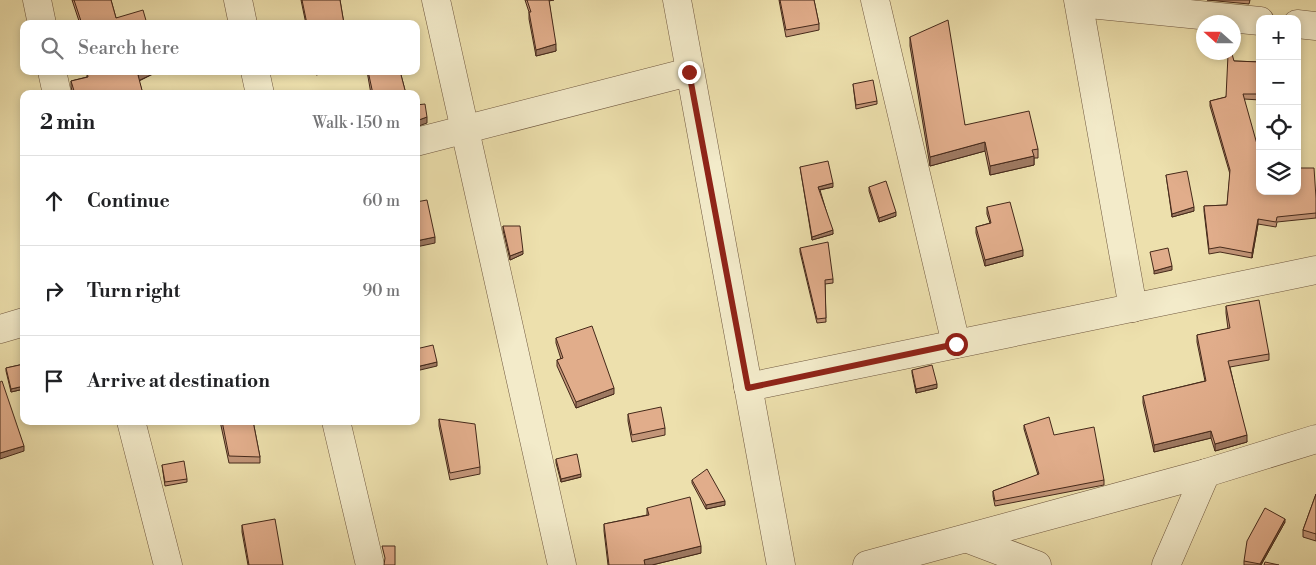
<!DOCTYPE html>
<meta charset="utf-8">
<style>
body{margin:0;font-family:"Libre Bodoni",serif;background:#f2f2f2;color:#202124}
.controls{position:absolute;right:15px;top:15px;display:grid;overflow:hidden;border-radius:10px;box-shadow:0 2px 8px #0003}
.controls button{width:45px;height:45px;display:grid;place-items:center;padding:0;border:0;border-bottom:1px solid #e0e0e0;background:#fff;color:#202124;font:25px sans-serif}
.compass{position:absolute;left:1196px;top:15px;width:45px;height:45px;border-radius:50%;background:#fff;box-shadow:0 2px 8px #0003;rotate:291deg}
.stop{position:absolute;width:15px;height:15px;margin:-11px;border:4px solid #8f2418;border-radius:50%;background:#fff}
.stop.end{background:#8f2418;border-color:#fff;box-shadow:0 1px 5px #0008}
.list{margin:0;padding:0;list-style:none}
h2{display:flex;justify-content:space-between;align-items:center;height:65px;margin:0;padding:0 20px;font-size:21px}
h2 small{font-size:16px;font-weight:400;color:#757577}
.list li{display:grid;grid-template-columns:32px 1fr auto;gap:15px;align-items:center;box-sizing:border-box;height:90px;padding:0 20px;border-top:1px solid #e0e0e0}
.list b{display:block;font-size:19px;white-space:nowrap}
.list em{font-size:16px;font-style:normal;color:#757577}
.icon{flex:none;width:28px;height:28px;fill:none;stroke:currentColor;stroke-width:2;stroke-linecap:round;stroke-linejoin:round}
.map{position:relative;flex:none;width:1316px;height:565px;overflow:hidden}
.search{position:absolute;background:#fff;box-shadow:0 2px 8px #0003;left:20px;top:20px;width:400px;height:55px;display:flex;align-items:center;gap:12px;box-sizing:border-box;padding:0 18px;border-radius:10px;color:#757577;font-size:19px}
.panel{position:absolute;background:#fff;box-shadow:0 2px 8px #0003;left:20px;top:90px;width:400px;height:335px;border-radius:10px}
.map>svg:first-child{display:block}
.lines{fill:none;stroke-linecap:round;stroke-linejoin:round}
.minor-casing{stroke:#6f573f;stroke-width:29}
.minor{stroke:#f3ebca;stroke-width:28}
.wall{fill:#c29578;stroke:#45291a}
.shaded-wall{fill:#9e7961;stroke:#45291a}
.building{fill:#e1ad8b;stroke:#45291a}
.route{stroke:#8f2418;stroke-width:6}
</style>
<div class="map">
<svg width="1316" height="565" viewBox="0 0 1316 565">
<rect width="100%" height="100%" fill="#ede0ad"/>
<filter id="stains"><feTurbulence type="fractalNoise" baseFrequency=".004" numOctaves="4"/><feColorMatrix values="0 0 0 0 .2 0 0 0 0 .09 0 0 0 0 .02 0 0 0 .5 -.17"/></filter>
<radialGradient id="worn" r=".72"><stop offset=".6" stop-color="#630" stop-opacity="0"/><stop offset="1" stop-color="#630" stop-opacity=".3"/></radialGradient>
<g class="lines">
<g class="minor-casing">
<g id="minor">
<polyline points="37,0 42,24"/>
<polyline points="238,0 243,24"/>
<polyline points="436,0 562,565"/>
<polyline points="677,0 781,565"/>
<polyline points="875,0 956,344"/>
<polyline points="1078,0 1133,308"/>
<polyline points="1079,3 1260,21"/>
<polyline points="1297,24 1316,26"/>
<polyline points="52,71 57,94"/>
<polyline points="255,71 260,94"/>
<polyline points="416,142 689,72"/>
<polyline points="0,329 24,322"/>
<polyline points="748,387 1316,270"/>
<polyline points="131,421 168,565"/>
<polyline points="336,421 370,565"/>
<polyline points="968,539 1037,565"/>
<polyline points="867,565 1206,473 1316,439"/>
<polyline points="1166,565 1206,473"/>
</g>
</g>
<use href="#minor" class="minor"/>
</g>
<g class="wall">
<polygon points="72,0 111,0 116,18 147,24 80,24"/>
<polygon points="301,0 340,0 344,24 306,24"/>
<polygon points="525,0 554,0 549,1 556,51 536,56 529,19 529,12"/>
<polygon points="779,0 814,0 819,24 819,30 786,37"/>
<polygon points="1207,0 1250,0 1249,4"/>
<polygon points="910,37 965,125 1038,149 1038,158 1034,158 1034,165 990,175 985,151 930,166 910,46"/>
<polygon points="1234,61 1260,62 1260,100 1244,99 1260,191 1316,198 1316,218 1277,222 1276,227 1258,224 1252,258 1220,252 1209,254 1204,211 1204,206 1227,205 1230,174 1210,106 1210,101 1226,97"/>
<polygon points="90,71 159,71 139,81 143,94 73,94 71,87 71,81 87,77 87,72"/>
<polygon points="315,71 336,71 316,75"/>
<polygon points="367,71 400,71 406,94 371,94"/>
<polygon points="853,84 877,101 877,104 856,109"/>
<polygon points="800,167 833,187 820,190 833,234 812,240"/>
<polygon points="1166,175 1194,211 1172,217"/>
<polygon points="869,187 896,216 879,222 869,191"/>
<polygon points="987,207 1023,256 985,266 976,233 976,227 990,223 987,214"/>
<polygon points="503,226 523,254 510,260 503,230"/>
<polygon points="800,248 833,279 833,283 825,284 826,322 817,323 800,252"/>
<polygon points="1226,306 1269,354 1269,360 1230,367 1247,442 1215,451 1211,438 1154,452 1143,403 1143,396 1205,381 1197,342 1197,335 1228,329 1226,313"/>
<polygon points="556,338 614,394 576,408 557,366 557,360 561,359 556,343"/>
<polygon points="24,364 24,389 11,392 6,371 6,368"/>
<polygon points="912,370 937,388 916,393 912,373"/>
<polygon points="628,414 665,428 665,435 632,442 628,421"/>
<polygon points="439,419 480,467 480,474 450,480 439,426"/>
<polygon points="220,421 253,421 260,457 260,463 229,463"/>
<polygon points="1024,425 1054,435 1104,480 1104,485 995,506 993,496 993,491 1038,475 1024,429"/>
<polygon points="556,459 581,477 561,482 556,463"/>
<polygon points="162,465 187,479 187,482 165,486"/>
<polygon points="692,480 725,505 706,509 692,483"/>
<polygon points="1316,494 1316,541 1303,537 1303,530"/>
<polygon points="647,508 701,553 652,565 608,565 604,531 604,524 647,515"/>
<polygon points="1285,522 1261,565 1244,565 1244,561"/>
<polygon points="242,525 283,565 248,565 242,532"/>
</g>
<g class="shaded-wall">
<polygon points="556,44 556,51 536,56 536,50"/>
<polygon points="146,71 159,71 138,81 138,75"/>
<polygon points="427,117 427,123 416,127 416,121"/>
<polygon points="985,142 985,151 930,166 930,157"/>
<polygon points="1034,156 1034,165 990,175 990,166"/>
<polygon points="833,183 833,187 818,190 818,187"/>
<polygon points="1194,207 1194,211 1172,217 1172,214"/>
<polygon points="896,212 896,216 879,222 879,218"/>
<polygon points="1258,219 1258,224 1252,258 1252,253"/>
<polygon points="833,230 833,234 812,240 812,237"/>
<polygon points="435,237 435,243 416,247 416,241"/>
<polygon points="1023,250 1023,256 985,266 985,260"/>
<polygon points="523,251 523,254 510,260 510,256"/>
<polygon points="1172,266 1172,270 1154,274 1154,271"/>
<polygon points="437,362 437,366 416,371 416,367"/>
<polygon points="937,384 937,388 916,393 916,389"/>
<polygon points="24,386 24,389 11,392 11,389"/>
<polygon points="614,388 614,394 576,408 576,402"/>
<polygon points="1211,431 1211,438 1154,452 1154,445"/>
<polygon points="1247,435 1247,442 1215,451 1215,444"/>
<polygon points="24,446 24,451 0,459 0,453"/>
<polygon points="581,474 581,477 561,482 561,479"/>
<polygon points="725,501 725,505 706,509 706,505"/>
<polygon points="1285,519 1285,522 1261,565 1260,565"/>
<polygon points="701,546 701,553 652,565 644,565 644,560"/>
</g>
<g class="building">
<polygon points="74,0 111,0 116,18 143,10 147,24 82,24"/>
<polygon points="302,0 340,0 344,24 307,24"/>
<polygon points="527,0 549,0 556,44 536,50 529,12 531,12"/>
<polygon points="780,0 814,0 819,24 786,30"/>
<polygon points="948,20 965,125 1029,111 1038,149 1032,150 1034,156 990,166 985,142 930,157 910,37"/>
<polygon points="1232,54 1234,61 1260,62 1260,94 1243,94 1260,155 1260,191 1297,191 1297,168 1314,168 1316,198 1316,213 1277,217 1276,222 1258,219 1252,253 1220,247 1209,249 1204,206 1227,205 1230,170 1210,101 1226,97 1228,55"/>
<polygon points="90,71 146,71 138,75 143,94 75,94 71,81 88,77 87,72"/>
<polygon points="368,71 400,71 406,94 373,94"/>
<polygon points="873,80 877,101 856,105 853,84"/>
<polygon points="425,104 427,117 416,121 416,105"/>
<polygon points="828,161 833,183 818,187 833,230 812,237 800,167"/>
<polygon points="1187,171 1194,207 1172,214 1166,175"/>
<polygon points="886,181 896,212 879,218 869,187"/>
<polygon points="427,200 435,237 416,241 416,202"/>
<polygon points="1010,202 1023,250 985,260 976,227 991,223 987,207"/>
<polygon points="503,226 520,226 523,251 510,256"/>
<polygon points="828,242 833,279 825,280 826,318 817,319 800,248"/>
<polygon points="1168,248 1172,266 1154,271 1150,252"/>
<polygon points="1259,300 1269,354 1228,361 1247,435 1215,444 1211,431 1154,445 1143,396 1206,381 1197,335 1230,328 1226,306"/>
<polygon points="592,326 614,388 576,402 557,360 563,358 556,338"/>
<polygon points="433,345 437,362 416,367 416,349"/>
<polygon points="24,364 24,386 11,389 6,368"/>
<polygon points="932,365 937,384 916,389 912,370"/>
<polygon points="2,381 24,446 0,453 0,382"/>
<polygon points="661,407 665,428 632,435 628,414"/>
<polygon points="1049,417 1054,435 1094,427 1104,480 995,501 993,491 1039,474 1024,425"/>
<polygon points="439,419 475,424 480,467 450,473"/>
<polygon points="222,421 253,421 260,457 229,456"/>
<polygon points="577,454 581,474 561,479 556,459"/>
<polygon points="184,461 187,479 165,482 162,465"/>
<polygon points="707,469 725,501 706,505 692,480"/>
<polygon points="1316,494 1316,534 1303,530"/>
<polygon points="690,497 701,546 644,560 645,565 609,565 604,524 649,515 647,508"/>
<polygon points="1265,508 1285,519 1260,564 1244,561 1247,541"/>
<polygon points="275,519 283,565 249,565 242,525"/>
<polygon points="382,546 395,546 395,565 384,565 385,558"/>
<polygon points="1265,562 1279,565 1264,565"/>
</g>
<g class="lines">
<polyline class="route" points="689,72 748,388 956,344"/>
</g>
<rect width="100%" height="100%" filter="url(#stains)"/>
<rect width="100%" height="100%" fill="url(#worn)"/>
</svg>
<div class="controls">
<button>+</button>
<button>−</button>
<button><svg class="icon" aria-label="locate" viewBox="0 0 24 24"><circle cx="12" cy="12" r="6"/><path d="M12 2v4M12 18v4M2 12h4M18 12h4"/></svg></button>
<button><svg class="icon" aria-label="layers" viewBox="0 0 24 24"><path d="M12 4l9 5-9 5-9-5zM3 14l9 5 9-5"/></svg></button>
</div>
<svg class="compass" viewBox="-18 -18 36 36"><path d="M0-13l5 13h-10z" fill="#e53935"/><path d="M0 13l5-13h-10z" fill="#757577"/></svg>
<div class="stop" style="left:956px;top:344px"></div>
<div class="stop end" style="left:689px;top:72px"></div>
<div class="search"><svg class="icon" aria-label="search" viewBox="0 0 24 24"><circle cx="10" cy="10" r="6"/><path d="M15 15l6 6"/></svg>Search here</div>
<section class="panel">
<h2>2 min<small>Walk · 150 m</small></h2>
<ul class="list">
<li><svg class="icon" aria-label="ahead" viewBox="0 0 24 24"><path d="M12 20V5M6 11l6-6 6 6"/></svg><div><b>Continue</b></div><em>60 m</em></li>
<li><svg class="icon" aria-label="right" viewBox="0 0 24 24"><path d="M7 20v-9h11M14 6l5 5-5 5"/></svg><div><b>Turn right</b></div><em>90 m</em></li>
<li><svg class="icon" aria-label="arrive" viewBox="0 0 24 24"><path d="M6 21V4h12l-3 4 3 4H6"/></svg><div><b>Arrive at destination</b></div></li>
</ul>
</section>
</div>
